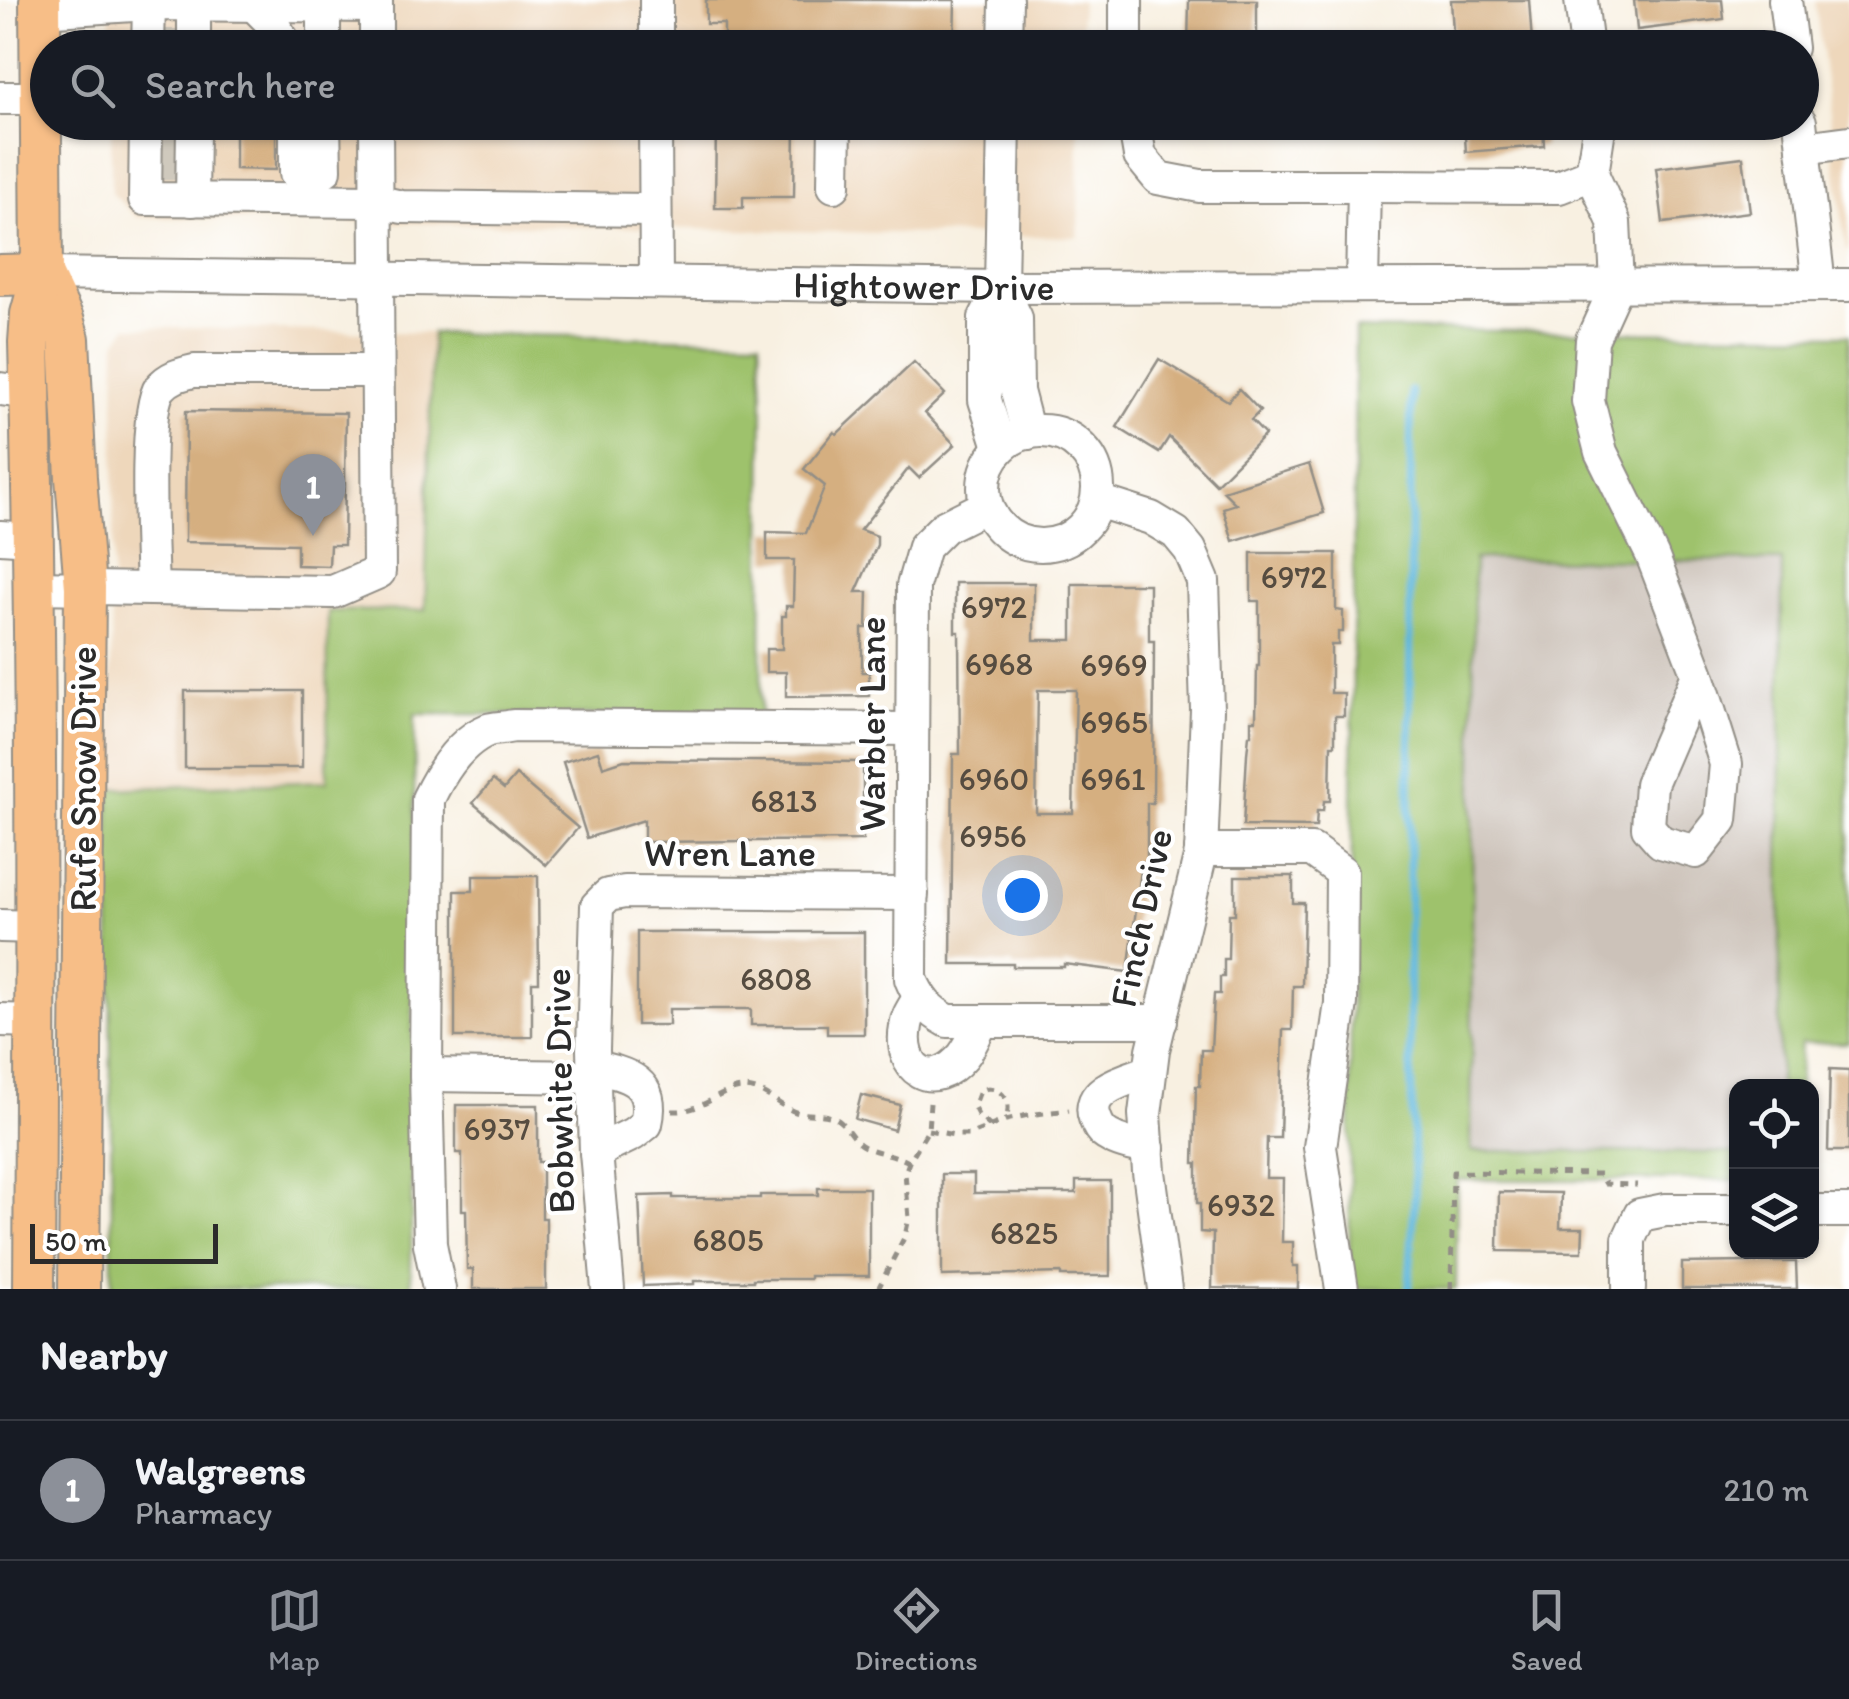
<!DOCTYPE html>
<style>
body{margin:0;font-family:Itim,sans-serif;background:#242831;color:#f1f3f6}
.controls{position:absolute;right:30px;bottom:30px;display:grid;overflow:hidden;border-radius:20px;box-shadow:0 2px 8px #0004}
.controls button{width:90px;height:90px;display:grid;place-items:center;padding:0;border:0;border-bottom:2px solid #363941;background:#171b24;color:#f1f3f6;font:50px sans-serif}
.scale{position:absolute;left:30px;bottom:25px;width:188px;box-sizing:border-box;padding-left:10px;border:5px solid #2b2b2b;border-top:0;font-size:28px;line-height:35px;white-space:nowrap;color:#2b2b2b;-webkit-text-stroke:8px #fff;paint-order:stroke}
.you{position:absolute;left:1022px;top:895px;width:35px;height:35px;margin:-25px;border:8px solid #fff;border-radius:50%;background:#1a73e8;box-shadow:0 0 0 15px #1a73e833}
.badge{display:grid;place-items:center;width:65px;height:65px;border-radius:50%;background:#8c9099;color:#fff;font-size:32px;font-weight:700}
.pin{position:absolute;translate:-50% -82px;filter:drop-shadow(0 2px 5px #0008)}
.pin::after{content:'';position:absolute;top:52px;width:35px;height:30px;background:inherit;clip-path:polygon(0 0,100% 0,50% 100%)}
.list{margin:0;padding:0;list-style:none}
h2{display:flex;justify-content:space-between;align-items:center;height:130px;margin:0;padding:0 40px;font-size:42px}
h2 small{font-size:32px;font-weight:400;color:#9ea1a6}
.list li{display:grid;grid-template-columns:65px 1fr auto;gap:30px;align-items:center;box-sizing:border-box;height:140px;padding:0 40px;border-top:2px solid #363941}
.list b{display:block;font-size:38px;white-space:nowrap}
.list p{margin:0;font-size:32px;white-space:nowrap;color:#9ea1a6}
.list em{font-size:32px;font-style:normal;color:#9ea1a6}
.icon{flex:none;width:55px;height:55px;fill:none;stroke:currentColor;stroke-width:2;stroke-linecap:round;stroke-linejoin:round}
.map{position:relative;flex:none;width:1849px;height:1289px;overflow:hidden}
.search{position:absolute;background:#171b24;box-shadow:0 2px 8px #0004;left:30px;right:30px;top:30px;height:110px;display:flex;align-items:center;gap:25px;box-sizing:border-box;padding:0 35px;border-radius:55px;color:#9ea1a6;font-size:38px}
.sheet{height:270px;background:#171b24}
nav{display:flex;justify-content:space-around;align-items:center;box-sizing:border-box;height:140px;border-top:2px solid #363941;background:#171b24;font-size:28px;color:#9ea1a6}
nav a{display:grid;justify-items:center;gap:5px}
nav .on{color:#8c9099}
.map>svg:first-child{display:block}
.built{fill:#eed7bb}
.industrial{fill:#ccc2b9}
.green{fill:#9ec26c;stroke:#64764c;stroke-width:2.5}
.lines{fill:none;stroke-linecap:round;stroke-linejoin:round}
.stream{stroke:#5fb7dd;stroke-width:8}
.building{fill:#d5af80;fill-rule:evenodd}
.minor-tunnel{stroke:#cfc9bd;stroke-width:32;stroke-dasharray:32 16;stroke-linecap:butt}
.minor-casing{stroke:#928e86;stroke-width:36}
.major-casing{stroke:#928e86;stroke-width:44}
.path{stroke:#928e86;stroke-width:5;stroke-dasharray:8 8;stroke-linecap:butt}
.minor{stroke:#fff;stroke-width:32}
.major{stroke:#f7be87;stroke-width:40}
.labels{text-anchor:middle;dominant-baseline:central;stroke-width:8;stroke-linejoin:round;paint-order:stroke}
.number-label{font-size:32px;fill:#564c40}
.street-label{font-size:38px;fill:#2b2b2b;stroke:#fff}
</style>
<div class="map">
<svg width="1849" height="1289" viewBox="0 0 1849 1289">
<rect width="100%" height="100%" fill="#fff"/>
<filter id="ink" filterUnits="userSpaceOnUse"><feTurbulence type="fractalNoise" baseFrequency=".01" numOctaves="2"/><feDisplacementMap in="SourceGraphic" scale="20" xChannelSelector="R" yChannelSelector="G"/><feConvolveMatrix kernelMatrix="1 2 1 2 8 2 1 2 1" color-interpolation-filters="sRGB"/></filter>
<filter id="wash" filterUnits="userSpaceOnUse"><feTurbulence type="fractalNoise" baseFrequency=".0048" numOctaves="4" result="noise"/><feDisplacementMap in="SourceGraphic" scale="40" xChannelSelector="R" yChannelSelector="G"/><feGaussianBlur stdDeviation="2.25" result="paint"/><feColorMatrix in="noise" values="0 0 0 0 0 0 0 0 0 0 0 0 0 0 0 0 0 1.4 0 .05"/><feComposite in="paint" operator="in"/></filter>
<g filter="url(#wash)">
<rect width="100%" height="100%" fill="#f8f0e1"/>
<g class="built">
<polygon points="110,0 1081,0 1080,47 111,48"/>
<polygon points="1815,0 1849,0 1849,250 1846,250"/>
<polygon points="111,123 1079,123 1078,237 137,217 111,193"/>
<polygon points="127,327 432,333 425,611 329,612 327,781 109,789 116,342"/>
</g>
<polygon class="industrial" points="1474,559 1782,561 1779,1086 1736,1086 1736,1153 1471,1151"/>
<g class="green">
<polygon points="1355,329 1849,335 1849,1043 1801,1043 1799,1086 1779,1086 1782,561 1474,559 1471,1151 1736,1153 1736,1180 1457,1180 1456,1289 1349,1289"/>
<polygon points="432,333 760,340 763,394 761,716 415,714 411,1289 112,1289 109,789 327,781 328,611 425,610"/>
</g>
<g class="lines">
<polyline class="stream" points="1409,1289 1415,1191 1409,1018 1411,391"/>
</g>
<g id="blocks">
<g class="building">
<polygon points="706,0 955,0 954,48 724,48 724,24 706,24"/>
<polygon points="1189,0 1257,0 1257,48 1188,48"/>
<polygon points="1451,0 1529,0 1532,42 1525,43 1526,48 1454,48"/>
<polygon points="1634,0 1722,0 1724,19 1637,30"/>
<polygon points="235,122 276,122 276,170 235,169"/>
<polygon points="716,122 795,122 794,197 743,197 743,208 715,208"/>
<polygon points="1464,122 1543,122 1544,146 1466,152"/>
<polygon points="1743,157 1750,212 1663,223 1656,168"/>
<polygon points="1159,359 1228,401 1239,389 1260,411 1251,420 1265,435 1216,484 1169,437 1159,453 1117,427"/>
<polygon points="914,362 945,394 925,413 955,445 919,478 909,468 860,530 877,536 877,545 856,592 868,592 867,628 862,628 862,672 869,672 869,696 786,697 786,672 766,672 766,649 782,649 782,616 786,616 786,606 793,606 794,560 767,560 767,532 806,533 825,486 804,469 834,432 837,434"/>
<polygon points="186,411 346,413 344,545 330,545 329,566 297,565 297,544 185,542"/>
<polygon points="1309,464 1324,513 1233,541 1223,508 1236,504 1223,491"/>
<polygon points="1251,553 1336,553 1336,610 1343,611 1343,632 1338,632 1338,645 1331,645 1331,693 1344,693 1344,716 1335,716 1335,745 1331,745 1330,801 1324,801 1323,811 1317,811 1316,827 1243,826 1247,754 1249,735 1251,735 1251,720 1256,720 1257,666 1259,666 1259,601 1251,601"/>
<path d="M 955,583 L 1034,583 L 1034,640 L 1072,640 L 1072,584 L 1149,584 L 1149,641 L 1154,641 L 1153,803 L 1147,803 L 1147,862 L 1142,862 L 1128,972 L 1064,964 L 1064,967 L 1013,967 L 1013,964 L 951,964 L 953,754 L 960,754 L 959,632 L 955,632 ZM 1038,690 L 1076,690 L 1073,813 L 1036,813 Z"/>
<rect x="185" y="691" width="117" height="77"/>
<polygon points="598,751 603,767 624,760 863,762 863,840 644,842 644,820 587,838 563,762"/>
<polygon points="516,775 578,828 546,865 473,803 493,780 504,789"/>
<polygon points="473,876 538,876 539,982 532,982 532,1037 455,1037 455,891 473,891"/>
<polygon points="1235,876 1293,876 1293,903 1304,903 1302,986 1293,986 1292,1030 1283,1030 1280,1138 1267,1138 1266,1178 1283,1178 1282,1242 1293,1242 1293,1266 1298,1266 1298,1289 1212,1288 1213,1233 1200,1232 1200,1203 1197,1203 1197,1163 1194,1163 1196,1086 1200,1086 1201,1050 1211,1050 1214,994 1220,994 1220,977 1224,977 1224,959 1228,959 1229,914 1235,914"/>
<polygon points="637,932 864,932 864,1034 827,1034 827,1025 751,1025 751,1009 669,1009 669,1025 637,1025"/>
<polygon points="1830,1069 1849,1070 1849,1151 1828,1151"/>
<polygon points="861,1095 900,1105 894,1130 855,1119"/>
<polygon points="456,1105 538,1105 538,1162 542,1162 542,1218 546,1218 546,1289 473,1289 473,1269 467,1269 466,1210 462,1210 462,1153 456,1153"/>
<polygon points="942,1174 974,1174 974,1193 1076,1193 1076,1181 1110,1181 1110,1276 1061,1276 1061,1273 942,1276"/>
<polygon points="818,1188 869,1188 869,1276 810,1276 810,1279 753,1279 753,1281 694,1281 694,1284 643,1286 639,1196 673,1195 673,1198 760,1198 760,1195 818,1195"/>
<polygon points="1499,1192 1561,1193 1560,1228 1583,1228 1582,1252 1498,1251"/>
<polygon points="1742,1262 1796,1262 1797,1289 1682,1289 1682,1263"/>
</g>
</g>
</g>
<g filter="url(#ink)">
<use href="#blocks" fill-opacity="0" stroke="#928e86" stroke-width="2.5"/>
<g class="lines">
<g class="minor-tunnel">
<polyline points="151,45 180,45"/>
<polyline points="150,140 179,140"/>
<polyline points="150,164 179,164"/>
</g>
<g class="minor-casing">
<g id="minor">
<polyline points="1126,0 1126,48"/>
<polyline points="1581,0 1587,48"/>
<polyline points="1785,0 1791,48"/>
<polyline points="254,5 271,22 288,48"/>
<polyline points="324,6 324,48"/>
<polyline points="40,11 149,4 149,0"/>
<polyline points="148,48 149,4 376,6"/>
<polyline points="194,48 194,4"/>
<polyline points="376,48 376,0"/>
<polyline points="656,48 656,0"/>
<polyline points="1005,48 1006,0"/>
<polyline points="0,98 41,98"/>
<polyline points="146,122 145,199 375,201 402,207 654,210"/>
<polyline points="296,122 296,173 311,179"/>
<polyline points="655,122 656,282"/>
<polyline points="1004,122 1001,287 1016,318 1017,391 1028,433"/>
<polyline points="1134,122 1140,156 1158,178 1200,186 1364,186 1362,286"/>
<polyline points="1597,122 1598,135 1592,174 1614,222 1617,285 1592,340 1588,401 1601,452 1652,555 1698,675 1726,764 1721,820 1696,852 1661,842 1648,827 1651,784 1698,675"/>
<polyline points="1800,122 1819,285"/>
<polyline points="1803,148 1849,142"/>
<polyline points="311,179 325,170 324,122"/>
<polyline points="834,186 835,122"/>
<polyline points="1364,186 1559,187 1592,174"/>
<polyline points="192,200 193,128"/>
<path id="s1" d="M 42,274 L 1001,287 L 1849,285"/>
<polyline points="0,389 30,393"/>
<circle cx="1041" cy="488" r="57"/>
<polyline points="1000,447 985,400 985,318 1001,287"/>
<polyline points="1098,501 1151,518 1176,533 1190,550 1203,581 1207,710 1201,853 1153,1050 1145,1114 1149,1172 1165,1289"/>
<path d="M 986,506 L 944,527 L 924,547 L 913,586 L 911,979 C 919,999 929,1011 948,1021 L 1161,1021"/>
<polyline points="0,537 33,539"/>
<polyline points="33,587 333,592 379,572 376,122"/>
<path d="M 152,589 C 151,552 143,412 160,388 C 169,377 181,374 194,371 L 376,371"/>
<polyline points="1201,850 1312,850 1342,872 1341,1003 1320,1147 1342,1289"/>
<polyline points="0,926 36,927"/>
<path d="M 919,998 C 914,1007 907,1016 906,1026 C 898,1070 932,1093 963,1056 C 971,1046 976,1033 982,1021"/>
<polyline points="0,1020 36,1021"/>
<path d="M 594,1067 C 628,1074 656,1081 646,1124 L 633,1134 L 596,1152"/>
<polyline points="426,1075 594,1077"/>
<path d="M 1148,1148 C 1135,1145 1120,1143 1109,1136 C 1101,1132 1098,1126 1095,1118 C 1084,1088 1130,1079 1150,1071"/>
<polyline points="1812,1211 1849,1211"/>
<path d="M 439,1289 L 430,1244 L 426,1075 L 428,799 C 440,774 460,741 488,730 C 495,728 506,728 513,726 L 912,729"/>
<polyline points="608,1289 596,1152 593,1050 597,906 608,895 625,892 912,894"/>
<polyline points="1629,1289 1629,1239 1640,1215 1665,1210 1736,1210"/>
</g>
</g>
<g class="major-casing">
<g id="major">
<polyline points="42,274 63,319 69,339 76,478 85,587 79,1289"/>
<polyline points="0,275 42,274"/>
<path d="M 34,1289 C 36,973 37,658 29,342 L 31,314 L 42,274 L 40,0"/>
</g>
</g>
<g class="path">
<path d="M 672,1111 C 703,1113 722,1087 745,1088 C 765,1089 776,1104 793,1111 C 807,1117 824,1111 838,1120 C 848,1127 853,1142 865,1147 C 880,1154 892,1153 909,1162"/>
<path d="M 990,1126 L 978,1115 L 974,1107 L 980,1091 L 988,1088 L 996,1089 C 1009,1098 1010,1106 1006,1120"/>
<polyline points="928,1130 954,1135 968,1135 1006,1120 1028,1115 1069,1110"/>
<polyline points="878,1289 905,1236 909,1218 905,1173 909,1162 928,1130 930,1103"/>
<polyline points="1451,1289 1453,1172 1600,1174 1606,1184 1637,1185"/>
</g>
<use href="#minor" class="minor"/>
<use href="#major" class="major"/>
</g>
</g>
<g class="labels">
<g class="number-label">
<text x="1294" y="577">6972</text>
<text x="994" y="607">6972</text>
<text x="999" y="664">6968</text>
<text x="1114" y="665">6969</text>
<text x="1114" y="722">6965</text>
<text x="994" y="779">6960</text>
<text x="1113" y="779">6961</text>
<text x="784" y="801">6813</text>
<text x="993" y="836">6956</text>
<text x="776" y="979">6808</text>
<text x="497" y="1129">6937</text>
<text x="1241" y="1205">6932</text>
<text x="1024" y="1233">6825</text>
<text x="728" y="1240">6805</text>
</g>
<g class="street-label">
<text stroke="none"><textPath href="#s1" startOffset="882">Hightower Drive</textPath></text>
<text transform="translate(872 724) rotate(-90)">Warbler Lane</text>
<text transform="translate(83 779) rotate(-90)">Rufe Snow Drive</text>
<text x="730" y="853">Wren Lane</text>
<text transform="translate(1141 918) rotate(-78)">Finch Drive</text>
<text transform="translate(559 1091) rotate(-91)">Bobwhite Drive</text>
</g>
</g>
</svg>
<div class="controls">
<button><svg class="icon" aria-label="locate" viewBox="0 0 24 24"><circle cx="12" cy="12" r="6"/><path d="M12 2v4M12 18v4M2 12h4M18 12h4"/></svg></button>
<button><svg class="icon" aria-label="layers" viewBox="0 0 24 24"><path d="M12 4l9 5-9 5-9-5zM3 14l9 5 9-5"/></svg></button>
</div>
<div class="scale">50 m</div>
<div class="you"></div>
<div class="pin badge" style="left:313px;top:536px">1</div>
<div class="search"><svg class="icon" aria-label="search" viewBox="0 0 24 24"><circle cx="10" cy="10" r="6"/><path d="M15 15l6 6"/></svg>Search here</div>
</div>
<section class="sheet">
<h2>Nearby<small></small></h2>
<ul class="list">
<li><span class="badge">1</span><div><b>Walgreens</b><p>Pharmacy</p></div><em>210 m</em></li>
</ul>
</section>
<nav>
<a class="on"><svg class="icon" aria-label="map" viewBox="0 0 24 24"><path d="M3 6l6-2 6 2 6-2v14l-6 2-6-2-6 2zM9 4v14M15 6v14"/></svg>Map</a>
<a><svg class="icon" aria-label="directions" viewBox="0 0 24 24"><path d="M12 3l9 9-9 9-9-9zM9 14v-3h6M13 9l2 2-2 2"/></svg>Directions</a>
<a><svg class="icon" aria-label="saved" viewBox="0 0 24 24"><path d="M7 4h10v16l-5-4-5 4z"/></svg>Saved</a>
</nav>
